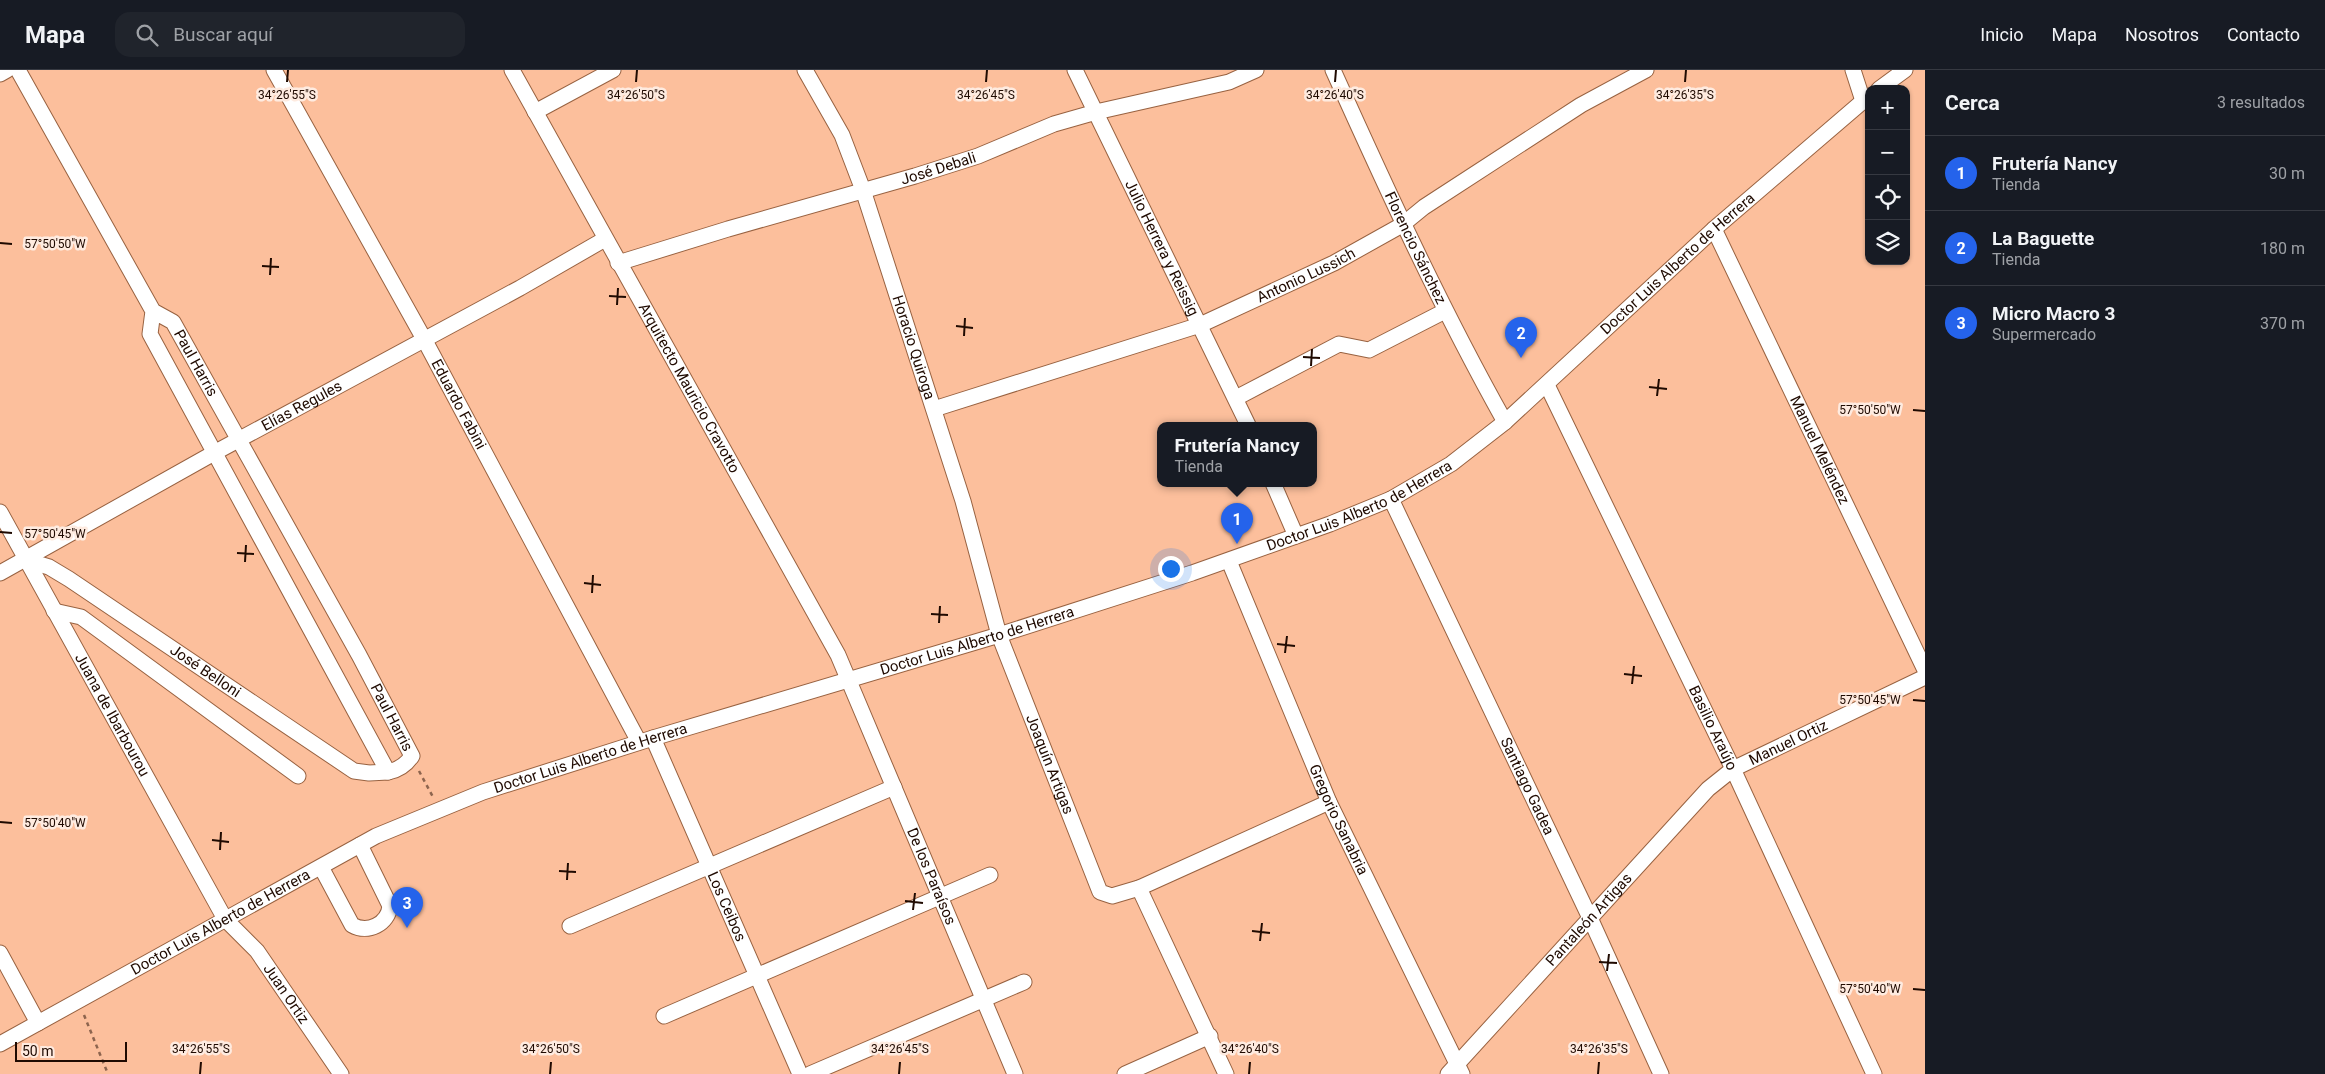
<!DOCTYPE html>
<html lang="es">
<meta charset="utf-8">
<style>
body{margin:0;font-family:Roboto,sans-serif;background:#20242c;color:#f1f3f6}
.controls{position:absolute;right:15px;top:15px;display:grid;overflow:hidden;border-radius:10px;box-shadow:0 1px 4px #0004}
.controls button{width:45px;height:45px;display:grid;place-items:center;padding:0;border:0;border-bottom:1px solid #363941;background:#171b24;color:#f1f3f6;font:25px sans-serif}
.scale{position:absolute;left:15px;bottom:12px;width:112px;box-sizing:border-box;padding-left:5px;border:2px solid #1f0a01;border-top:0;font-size:14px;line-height:18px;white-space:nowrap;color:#1f0a01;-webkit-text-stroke:4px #feebe0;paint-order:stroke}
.you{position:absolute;left:1170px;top:498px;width:18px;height:18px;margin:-12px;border:4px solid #fff;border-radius:50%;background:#1a73e8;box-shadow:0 0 0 8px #1a73e833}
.badge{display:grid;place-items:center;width:32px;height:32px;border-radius:50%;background:#2563eb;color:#fff;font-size:16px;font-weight:700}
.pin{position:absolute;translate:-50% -41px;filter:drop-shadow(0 1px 2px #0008)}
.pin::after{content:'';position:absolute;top:26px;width:18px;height:15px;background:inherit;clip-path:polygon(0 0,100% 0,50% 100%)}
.popup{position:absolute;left:1157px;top:352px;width:160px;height:65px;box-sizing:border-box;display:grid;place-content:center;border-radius:10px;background:#171b24;filter:drop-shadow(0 1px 4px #0005);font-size:16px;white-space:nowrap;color:#9ea1a6}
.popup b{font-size:19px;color:#f1f3f6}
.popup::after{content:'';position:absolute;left:50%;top:100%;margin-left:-10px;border:10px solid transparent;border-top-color:#171b24}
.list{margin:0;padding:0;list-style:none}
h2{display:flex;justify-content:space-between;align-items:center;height:65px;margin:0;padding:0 20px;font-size:21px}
h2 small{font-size:16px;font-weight:400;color:#9ea1a6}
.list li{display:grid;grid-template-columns:32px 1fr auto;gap:15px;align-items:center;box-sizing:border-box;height:75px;padding:0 20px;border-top:1px solid #363941}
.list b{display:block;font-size:19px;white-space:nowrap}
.list p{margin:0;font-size:16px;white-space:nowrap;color:#9ea1a6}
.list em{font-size:16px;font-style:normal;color:#9ea1a6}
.icon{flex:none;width:28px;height:28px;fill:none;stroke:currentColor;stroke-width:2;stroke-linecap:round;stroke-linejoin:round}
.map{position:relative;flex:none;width:1925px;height:1004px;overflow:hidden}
header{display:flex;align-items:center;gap:30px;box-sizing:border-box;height:70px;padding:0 25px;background:#171b24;border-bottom:1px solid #363941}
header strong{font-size:24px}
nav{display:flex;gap:28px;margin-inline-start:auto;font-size:18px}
.search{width:350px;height:45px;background:#20242c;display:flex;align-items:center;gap:12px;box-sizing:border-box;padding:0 18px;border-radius:15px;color:#9ea1a6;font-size:19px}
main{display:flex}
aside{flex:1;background:#171b24}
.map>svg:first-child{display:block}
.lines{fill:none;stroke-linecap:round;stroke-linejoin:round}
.minor-casing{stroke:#986241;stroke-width:17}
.path{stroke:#8d644e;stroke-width:2.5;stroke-dasharray:4 4;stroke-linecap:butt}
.minor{stroke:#fff;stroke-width:15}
.ticks{fill:none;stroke:#1f0a01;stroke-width:2}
.labels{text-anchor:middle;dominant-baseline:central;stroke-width:5;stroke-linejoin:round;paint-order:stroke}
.street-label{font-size:15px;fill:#1f0a01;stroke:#feebe0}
.ticks-label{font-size:12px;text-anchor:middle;fill:#1f0a01;stroke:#feebe0;stroke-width:5;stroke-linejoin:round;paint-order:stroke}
</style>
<header>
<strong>Mapa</strong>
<div class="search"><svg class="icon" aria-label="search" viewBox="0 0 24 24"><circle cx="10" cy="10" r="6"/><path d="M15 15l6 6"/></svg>Buscar aquí</div>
<nav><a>Inicio</a><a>Mapa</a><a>Nosotros</a><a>Contacto</a></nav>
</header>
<main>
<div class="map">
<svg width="1925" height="1004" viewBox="0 0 1925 1004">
<rect width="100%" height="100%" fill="#fcbf9c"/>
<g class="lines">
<g class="minor-casing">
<g id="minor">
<path id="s1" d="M 18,0 L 153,241 L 173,252 L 359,585 L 412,686 C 406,695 399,700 388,702 L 150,264 L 153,241"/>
<path id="s2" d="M 274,0 L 424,269 L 639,672"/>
<path id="s3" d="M 512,0 L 838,585 L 1015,1004"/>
<path id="s4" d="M 805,0 L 842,65 L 863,120 L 963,431 L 999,565 L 1100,822 L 1112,826 L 1139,818 L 1329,732"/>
<path id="s5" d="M 1075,0 L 1248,355"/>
<path id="s6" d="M 1333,0 C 1387,120 1441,238 1505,352"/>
<polyline points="1853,0 1863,31"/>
<polyline points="0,4 7,0"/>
<polyline points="1879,19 1905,0"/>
<polyline points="535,42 613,0"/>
<path id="s7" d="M 1714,159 L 1925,600"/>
<path id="s8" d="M 618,193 L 728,159 L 915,106 L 978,86 L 1054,54 L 1096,42 L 1229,12 L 1256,0"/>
<path id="s9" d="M 1547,315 L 1733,699 L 1874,1004"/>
<polyline points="1236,328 1339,274 1369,280 1445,241"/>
<path id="s10" d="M 934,339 L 1200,255 L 1334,193 L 1402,155 L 1424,137 L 1581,35 L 1646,0"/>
<polyline points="1273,413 1296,466"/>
<path id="s11" d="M 1391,429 L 1590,848 L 1661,1004"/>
<path id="s12" d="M 0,442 L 225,849 L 257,881 L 341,1004"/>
<path id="s13" d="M 26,490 L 49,497 L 69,509 L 354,701 L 369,703 L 388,702"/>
<path id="s14" d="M 1229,491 L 1329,732 L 1462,1004"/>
<path id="s15" d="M 0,503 L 214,383 L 520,218 L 605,169"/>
<polyline points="54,541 81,547 298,706"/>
<path id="s16" d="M 653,668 L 800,1004"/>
<path d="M 321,797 L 352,855 C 368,864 388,854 390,836 L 360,775"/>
<polyline points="1139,818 1226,1004"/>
<polyline points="570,856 894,717"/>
<polyline points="0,883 38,953"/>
<polyline points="664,946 990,805"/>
<path id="s17" d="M 0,974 L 376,766 L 483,722 L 653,668 L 999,565 L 1192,503 L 1330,454 L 1391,429 L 1451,394 L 1505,352 L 1714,159 L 1869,26"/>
<polyline points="810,1004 1024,912"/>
<polyline points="1125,1004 1210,966"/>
<path id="s18" d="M 1448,1004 L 1708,719 L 1733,699 L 1925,607"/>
</g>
</g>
<g class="path">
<polyline points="419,701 433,727"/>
<polyline points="84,945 108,1004"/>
</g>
<use href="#minor" class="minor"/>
</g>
<path class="ticks" d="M 287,12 L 288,0M 636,12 L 637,0M 986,12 L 987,0M 1335,12 L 1336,0M 1685,12 L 1686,0M 0,173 L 12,174M 262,196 L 279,197M 270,205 L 271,188M 609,226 L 626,227M 617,235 L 618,218M 956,256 L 973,258M 964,266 L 965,248M 1303,287 L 1320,288M 1311,296 L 1312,279M 1649,317 L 1667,319M 1657,326 L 1659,309M 1913,340 L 1925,341M 0,462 L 12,463M 237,483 L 254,484M 245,492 L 246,475M 584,513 L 601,515M 592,523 L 593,505M 931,544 L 948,545M 939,553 L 940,536M 1277,574 L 1295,576M 1285,583 L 1287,566M 1624,604 L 1642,606M 1632,614 L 1634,596M 1913,630 L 1925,631M 0,752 L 12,753M 212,770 L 229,772M 220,780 L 221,762M 559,801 L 576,802M 567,810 L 568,793M 905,831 L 923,833M 913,840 L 915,823M 1252,861 L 1270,863M 1260,871 L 1262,853M 1599,892 L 1617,893M 1607,901 L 1609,884M 1913,919 L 1925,920M 200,1004 L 201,992M 550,1004 L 551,992M 899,1004 L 900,992M 1249,1004 L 1250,992M 1598,1004 L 1599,992"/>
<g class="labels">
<g class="street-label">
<text stroke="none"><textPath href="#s8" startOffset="334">José Debali</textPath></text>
<text stroke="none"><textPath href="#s5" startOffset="198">Julio Herrera y Reissig</textPath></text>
<text stroke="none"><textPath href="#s6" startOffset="196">Florencio Sánchez</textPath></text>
<text stroke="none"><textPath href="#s17" startOffset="1872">Doctor Luis Alberto de Herrera</textPath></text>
<text stroke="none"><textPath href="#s10" startOffset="396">Antonio Lussich</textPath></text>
<text stroke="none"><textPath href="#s4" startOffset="299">Horacio Quiroga</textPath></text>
<text stroke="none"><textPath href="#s1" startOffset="346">Paul Harris</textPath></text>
<text stroke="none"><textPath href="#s3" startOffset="364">Arquitecto Mauricio Cravotto</textPath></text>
<text stroke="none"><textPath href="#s2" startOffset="382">Eduardo Fabini</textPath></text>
<text stroke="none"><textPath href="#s15" startOffset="345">Elías Regules</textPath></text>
<text stroke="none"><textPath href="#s7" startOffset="245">Manuel Meléndez</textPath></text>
<text stroke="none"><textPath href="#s17" startOffset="1468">Doctor Luis Alberto de Herrera</textPath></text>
<text stroke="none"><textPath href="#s17" startOffset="1062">Doctor Luis Alberto de Herrera</textPath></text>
<text stroke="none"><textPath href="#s13" startOffset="212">José Belloni</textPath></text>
<text stroke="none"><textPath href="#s12" startOffset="232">Juana de Ibarbourou</textPath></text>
<text stroke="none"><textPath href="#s1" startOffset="751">Paul Harris</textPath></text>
<text stroke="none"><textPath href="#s9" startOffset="381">Basilio Araújo</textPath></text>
<text stroke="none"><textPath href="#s18" startOffset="479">Manuel Ortiz</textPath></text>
<text stroke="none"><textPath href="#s17" startOffset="658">Doctor Luis Alberto de Herrera</textPath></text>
<text stroke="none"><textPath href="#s4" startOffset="738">Joaquín Artigas</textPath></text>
<text stroke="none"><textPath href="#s11" startOffset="318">Santiago Gadea</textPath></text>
<text stroke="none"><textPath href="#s14" startOffset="281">Gregorio Sanabria</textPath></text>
<text stroke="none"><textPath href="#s3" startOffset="910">De los Paraísos</textPath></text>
<text stroke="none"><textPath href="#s16" startOffset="184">Los Ceibos</textPath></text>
<text stroke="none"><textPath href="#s18" startOffset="209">Pantaleón Artigas</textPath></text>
<text stroke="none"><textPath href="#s17" startOffset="252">Doctor Luis Alberto de Herrera</textPath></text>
<text stroke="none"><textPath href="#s12" startOffset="562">Juan Ortiz</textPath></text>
</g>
</g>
<g class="ticks-label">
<text x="287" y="29">34°26'55"S</text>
<text x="636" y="29">34°26'50"S</text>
<text x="986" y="29">34°26'45"S</text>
<text x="1335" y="29">34°26'40"S</text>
<text x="1685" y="29">34°26'35"S</text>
<text x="55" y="178">57°50'50"W</text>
<text x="1870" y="344">57°50'50"W</text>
<text x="55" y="468">57°50'45"W</text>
<text x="1870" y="634">57°50'45"W</text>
<text x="55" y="757">57°50'40"W</text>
<text x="1870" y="923">57°50'40"W</text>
<text x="201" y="983">34°26'55"S</text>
<text x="551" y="983">34°26'50"S</text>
<text x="900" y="983">34°26'45"S</text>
<text x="1250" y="983">34°26'40"S</text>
<text x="1599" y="983">34°26'35"S</text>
</g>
</svg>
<div class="controls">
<button>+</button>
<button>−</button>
<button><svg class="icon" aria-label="locate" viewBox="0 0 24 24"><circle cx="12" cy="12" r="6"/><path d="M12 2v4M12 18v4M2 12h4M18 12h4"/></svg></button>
<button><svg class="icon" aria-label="layers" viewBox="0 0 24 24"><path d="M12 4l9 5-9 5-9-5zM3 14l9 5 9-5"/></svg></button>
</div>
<div class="scale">50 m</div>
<div class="you"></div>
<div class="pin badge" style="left:1237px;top:474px">1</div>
<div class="popup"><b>Frutería Nancy</b>Tienda</div>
<div class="pin badge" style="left:1521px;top:288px">2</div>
<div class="pin badge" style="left:407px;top:858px">3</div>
</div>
<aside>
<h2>Cerca<small>3 resultados</small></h2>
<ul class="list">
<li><span class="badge">1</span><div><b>Frutería Nancy</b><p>Tienda</p></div><em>30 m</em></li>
<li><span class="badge">2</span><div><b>La Baguette</b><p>Tienda</p></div><em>180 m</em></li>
<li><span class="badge">3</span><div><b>Micro Macro 3</b><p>Supermercado</p></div><em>370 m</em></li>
</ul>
</aside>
</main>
